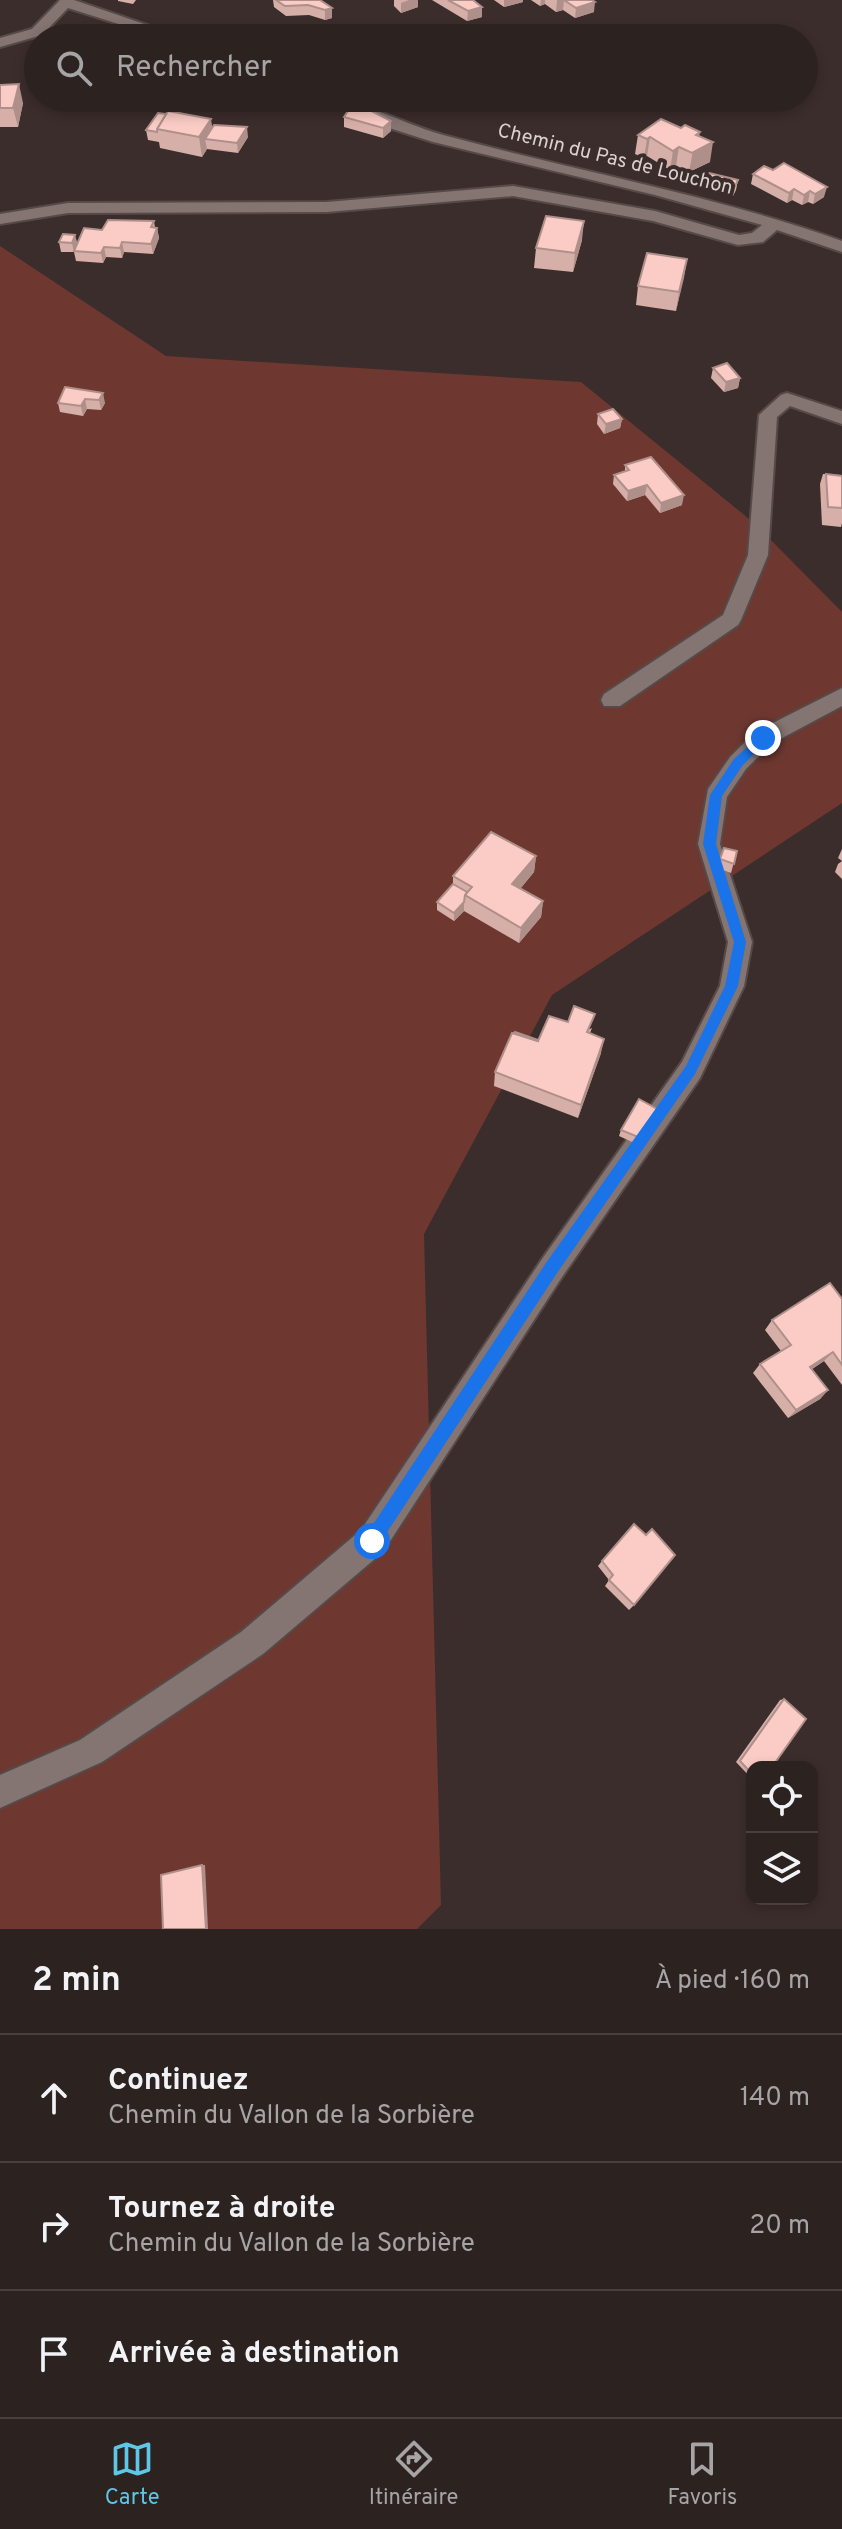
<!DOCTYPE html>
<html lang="fr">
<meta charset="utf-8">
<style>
body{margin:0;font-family:Overpass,sans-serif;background:#382f2d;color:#f1f3f6}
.controls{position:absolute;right:24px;bottom:24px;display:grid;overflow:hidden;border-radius:16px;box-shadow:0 4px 12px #0003}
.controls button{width:72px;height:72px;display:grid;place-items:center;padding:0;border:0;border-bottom:2px solid #483f3e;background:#2c2220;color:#f1f3f6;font:40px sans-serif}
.stop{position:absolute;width:24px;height:24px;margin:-18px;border:6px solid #1a73e8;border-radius:50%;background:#fff}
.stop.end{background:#1a73e8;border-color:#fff;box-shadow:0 2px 8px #0008}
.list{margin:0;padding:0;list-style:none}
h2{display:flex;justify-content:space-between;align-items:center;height:104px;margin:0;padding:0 32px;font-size:34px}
h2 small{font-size:26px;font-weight:400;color:#a6a4a5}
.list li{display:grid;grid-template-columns:52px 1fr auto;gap:24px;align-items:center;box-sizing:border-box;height:128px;padding:0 32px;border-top:2px solid #483f3e}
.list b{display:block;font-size:30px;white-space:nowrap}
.list p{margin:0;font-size:26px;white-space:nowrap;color:#a6a4a5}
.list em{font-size:26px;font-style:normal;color:#a6a4a5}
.icon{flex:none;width:44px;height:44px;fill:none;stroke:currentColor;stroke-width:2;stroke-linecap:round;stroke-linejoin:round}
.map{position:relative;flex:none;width:842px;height:1929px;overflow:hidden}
.search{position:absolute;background:#2c2220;box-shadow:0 4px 12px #0003;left:24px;right:24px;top:24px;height:88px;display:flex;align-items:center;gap:20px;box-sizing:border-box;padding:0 28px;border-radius:44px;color:#a6a4a5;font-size:30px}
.sheet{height:488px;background:#2c2220}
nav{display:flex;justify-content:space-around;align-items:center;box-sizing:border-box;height:112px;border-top:2px solid #483f3e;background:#2c2220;font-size:22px;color:#a6a4a5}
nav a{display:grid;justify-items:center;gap:4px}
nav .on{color:#5cc7e7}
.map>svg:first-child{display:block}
.green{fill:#6e3831}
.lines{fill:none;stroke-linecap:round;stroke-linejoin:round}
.minor-casing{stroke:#564a48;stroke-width:4}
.minor{fill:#847472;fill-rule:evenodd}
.wall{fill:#d7afa9}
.shaded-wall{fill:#af8f8a}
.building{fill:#faccc5;stroke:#af8f8a;stroke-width:2}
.route{fill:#1a73e8}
.labels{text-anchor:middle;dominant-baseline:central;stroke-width:8;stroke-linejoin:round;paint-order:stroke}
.far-street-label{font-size:20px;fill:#dad1cf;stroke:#3b2d2b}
</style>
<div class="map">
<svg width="842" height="1929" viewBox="0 0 842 1929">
<rect width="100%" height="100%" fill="#3b2d2b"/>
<polygon class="green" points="0,246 166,356 581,382 754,523 842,612 842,803 552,995 424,1234 441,1905 417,1929 0,1929"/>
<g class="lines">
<g class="minor-casing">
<g id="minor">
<polygon points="60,0 74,0 185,38 163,38 68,8 42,35 0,47 0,38 32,29"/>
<path d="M 325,98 C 358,98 410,127 447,136 C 579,172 713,195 842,241 L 842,252 L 777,230 L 763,242 L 738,245 L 653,221 L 513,196 L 327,212 L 68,213 L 0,224 L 0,214 L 68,203 L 327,202 L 513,186 L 655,211 L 739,235 L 752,233 L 762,225 L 655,195 L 433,142 L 380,125 Z"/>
<polygon points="787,393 842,411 842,424 790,406 777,417 768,555 741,620 738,625 620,706 604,706 601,700 604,694 723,615 748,555 759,415 781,395"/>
<polygon points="842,688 842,706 771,744 746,769 727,797 720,844 752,942 744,986 700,1078 562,1277 383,1552 263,1654 102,1762 0,1808 0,1775 80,1740 241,1632 361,1530 542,1259 682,1062 720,986 728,942 698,844 708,789 730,757 755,732"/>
</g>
</g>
<use href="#minor" class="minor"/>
</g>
<g class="wall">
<polygon points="118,0 136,0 133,4 118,1"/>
<polygon points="273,0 320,0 332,18 325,20 309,15 286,16 274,7"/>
<polygon points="394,0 418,0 418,7 401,13 394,6"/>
<polygon points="432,0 473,0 482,17 467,21"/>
<polygon points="494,0 523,0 523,2 504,7"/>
<polygon points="531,0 592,0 594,12 575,18 563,10 556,12 545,4 540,6"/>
<polygon points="0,85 23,103 18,127 0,127"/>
<polygon points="422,98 440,98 432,103"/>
<polygon points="354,102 391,131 383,138 344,127 344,117"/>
<polygon points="158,113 212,128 248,137 238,153 207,149 202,157 160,148 159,142 148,140 146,130"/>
<polygon points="638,135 699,136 710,162 689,172 676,166 670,170 647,156 644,158 635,154"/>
<polygon points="764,166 824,197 813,204 808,202 802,205 792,200 787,203 751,184 753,174"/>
<polygon points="705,180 738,180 736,190 733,196 704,190"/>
<polygon points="154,221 155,228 157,228 159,238 153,254 124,252 122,258 106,257 103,263 76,261 74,252 61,252 59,242 77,243 102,230"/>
<polygon points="582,240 573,272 534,268 536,248"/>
<polygon points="687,259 676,311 636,305 638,286"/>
<polygon points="713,368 740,378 738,388 724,392 711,378"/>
<polygon points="65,387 105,403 101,410 87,409 83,416 60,412 58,403"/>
<polygon points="598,414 622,419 620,428 604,434 597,424"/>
<polygon points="625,465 682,505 660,513 645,495 627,501 613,484 614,475 625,471"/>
<polygon points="823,474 842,475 842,523 841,527 822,525 820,484"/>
<polygon points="724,848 737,851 731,873 718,868"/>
<polygon points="842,849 842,879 835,872 838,864 842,861 838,858"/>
<polygon points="536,856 534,872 520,889 543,901 541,917 519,943 464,911 454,921 437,910 437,902 453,884 453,876"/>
<polygon points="592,1028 590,1033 601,1053 578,1118 494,1086 495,1072"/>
<polygon points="655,1115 641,1146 619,1136 621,1130"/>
<polygon points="842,1299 842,1385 824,1361 812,1369 828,1390 820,1399 788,1418 753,1373 760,1364 781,1351 765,1330 772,1320"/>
<polygon points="602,1561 634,1605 629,1610 605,1586 609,1580 598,1566"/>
<polygon points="784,1699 752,1767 752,1779 736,1762 780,1700"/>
</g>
<g class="shaded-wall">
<polygon points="409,0 418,0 418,7 401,13 401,3"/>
<polygon points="504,0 523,0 523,2 504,7"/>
<polygon points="541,0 545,0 545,4 540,6"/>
<polygon points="557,0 584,0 564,0 563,10 556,12"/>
<polygon points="595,2 594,12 575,18 576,8"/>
<polygon points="482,7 482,17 467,21 468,11"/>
<polygon points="332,8 332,18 325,20 325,10"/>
<polygon points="19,84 23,103 18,127 13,108"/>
<polygon points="211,119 214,138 205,139 207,149 202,157 199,137"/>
<polygon points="391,121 391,131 383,138 383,128"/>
<polygon points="247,127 248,137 238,153 237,143"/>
<polygon points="700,132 697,151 713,142 710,162 689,172 696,135"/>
<polygon points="650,137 647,156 644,158 647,139"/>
<polygon points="679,147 676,166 670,170 673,151"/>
<polygon points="827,187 824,197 813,204 815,194"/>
<polygon points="794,189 792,200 787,203 789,193"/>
<polygon points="810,191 808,202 802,205 804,195"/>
<polygon points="584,221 582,240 573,272 575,253"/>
<polygon points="157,228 159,238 153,254 151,244"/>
<polygon points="75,235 78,245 74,253 72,243"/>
<polygon points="122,242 124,252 122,258 120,248"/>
<polygon points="104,247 106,257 103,263 101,253"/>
<polygon points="687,259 684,278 676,311 679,292"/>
<polygon points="740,378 738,388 724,392 726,382"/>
<polygon points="103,393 105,403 101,410 99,400"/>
<polygon points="85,399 87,409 83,416 81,406"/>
<polygon points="622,419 620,428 604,434 606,424"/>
<polygon points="647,485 645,495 627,501 628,491"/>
<polygon points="684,495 682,505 660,513 661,503"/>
<polygon points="536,856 534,872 511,900 512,884"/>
<polygon points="543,901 541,917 519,943 521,928"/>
<polygon points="464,902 464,911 454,921 454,913"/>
<polygon points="604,1039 601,1053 578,1118 581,1105"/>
<polygon points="833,1352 824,1361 802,1376 810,1367"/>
<polygon points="828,1390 820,1399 788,1418 796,1410"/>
<polygon points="202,1865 205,1865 208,1929 206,1929"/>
</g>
<g class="building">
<polygon points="276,0 320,0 332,8 325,10 308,5 285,6"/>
<polygon points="448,0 473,0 482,7 468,11"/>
<polygon points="564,0 592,0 595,2 576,8"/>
<polygon points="601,27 618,38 593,38 586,34"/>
<polygon points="742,28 750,38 729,38 723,31"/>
<polygon points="19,84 13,108 0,108 0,85"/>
<polygon points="354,102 391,121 383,128 344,117"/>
<polygon points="168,111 211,119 199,137 157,129"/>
<polygon points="158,113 166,114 157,129 157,132 146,130"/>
<polygon points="661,119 681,128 685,125 700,132 696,135 713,142 692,153 679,147 673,151 650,137 647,139 638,135"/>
<polygon points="214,125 247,127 237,143 205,139"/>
<polygon points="784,163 827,187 815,194 810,191 804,195 794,189 789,193 753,174 764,166 773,170"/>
<polygon points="709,173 738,180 735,186 705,180"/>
<polygon points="546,216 584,221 575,253 536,248"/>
<polygon points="108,220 154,221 151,227 157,228 151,244 122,242 120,248 104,247 101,253 74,251 84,228 102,230"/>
<polygon points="63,234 75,235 72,243 59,242"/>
<polygon points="647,253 687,259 679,292 638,286"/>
<polygon points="727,363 740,378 726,382 713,368"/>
<polygon points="65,387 103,393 99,400 85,399 81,406 58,403"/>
<polygon points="613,409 622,419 606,424 598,414"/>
<polygon points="651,457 684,495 661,503 647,485 628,491 614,475 629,470 625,465"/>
<polygon points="826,474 842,476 842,508 828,507"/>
<polygon points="491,832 536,856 512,884 543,901 521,928 465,895 472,887 453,876"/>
<polygon points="724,848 737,851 734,864 720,859"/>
<polygon points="453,884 467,892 465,895 464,902 454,913 437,902"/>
<polygon points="574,1006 595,1014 587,1032 604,1039 581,1105 495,1072 512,1033 538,1041 549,1016 568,1022"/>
<polygon points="515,1032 538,1040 538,1041 514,1033"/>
<polygon points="639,1099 657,1109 643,1139 621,1130"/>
<polygon points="830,1283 842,1299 842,1365 833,1352 810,1367 828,1390 796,1410 760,1364 791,1345 772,1320"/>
<polygon points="634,1524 646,1535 652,1529 675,1555 634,1605 609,1580 613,1575 602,1561"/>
<polygon points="784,1699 806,1719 772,1767 752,1767 752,1774 740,1761"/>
<polygon points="202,1865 206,1929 163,1929 161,1875"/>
</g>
<polygon class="route" points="763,733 767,735 767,741 742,766 722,796 716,844 746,942 738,986 695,1074 557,1273 378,1546 366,1546 366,1535 546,1263 686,1066 725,986 734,942 703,844 710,795 734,759"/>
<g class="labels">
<g class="far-street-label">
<text transform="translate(615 160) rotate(14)">Chemin du Pas de Louchon</text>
</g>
</g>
</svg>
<div class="controls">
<button><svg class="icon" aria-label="locate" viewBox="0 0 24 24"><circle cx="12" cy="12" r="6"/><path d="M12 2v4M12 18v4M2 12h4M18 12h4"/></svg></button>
<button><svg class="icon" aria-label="layers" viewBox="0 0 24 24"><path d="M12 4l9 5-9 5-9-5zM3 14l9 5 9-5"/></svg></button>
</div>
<div class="stop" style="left:372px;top:1541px"></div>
<div class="stop end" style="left:763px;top:738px"></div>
<div class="search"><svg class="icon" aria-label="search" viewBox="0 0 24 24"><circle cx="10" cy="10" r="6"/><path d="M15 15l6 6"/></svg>Rechercher</div>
</div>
<section class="sheet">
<h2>2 min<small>À pied · 160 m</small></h2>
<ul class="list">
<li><svg class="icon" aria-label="ahead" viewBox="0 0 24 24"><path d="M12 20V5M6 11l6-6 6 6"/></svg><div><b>Continuez</b><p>Chemin du Vallon de la Sorbière</p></div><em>140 m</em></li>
<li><svg class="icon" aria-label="right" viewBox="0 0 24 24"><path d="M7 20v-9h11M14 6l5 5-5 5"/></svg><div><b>Tournez à droite</b><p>Chemin du Vallon de la Sorbière</p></div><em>20 m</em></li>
<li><svg class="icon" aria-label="arrive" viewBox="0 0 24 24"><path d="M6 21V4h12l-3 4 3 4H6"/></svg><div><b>Arrivée à destination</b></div></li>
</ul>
</section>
<nav>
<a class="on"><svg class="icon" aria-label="map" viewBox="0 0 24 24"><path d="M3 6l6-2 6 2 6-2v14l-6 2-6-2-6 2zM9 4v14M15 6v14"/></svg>Carte</a>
<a><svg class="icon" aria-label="directions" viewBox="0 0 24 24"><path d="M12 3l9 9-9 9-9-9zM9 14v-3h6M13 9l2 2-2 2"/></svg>Itinéraire</a>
<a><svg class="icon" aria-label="saved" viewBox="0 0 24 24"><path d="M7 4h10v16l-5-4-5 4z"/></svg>Favoris</a>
</nav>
